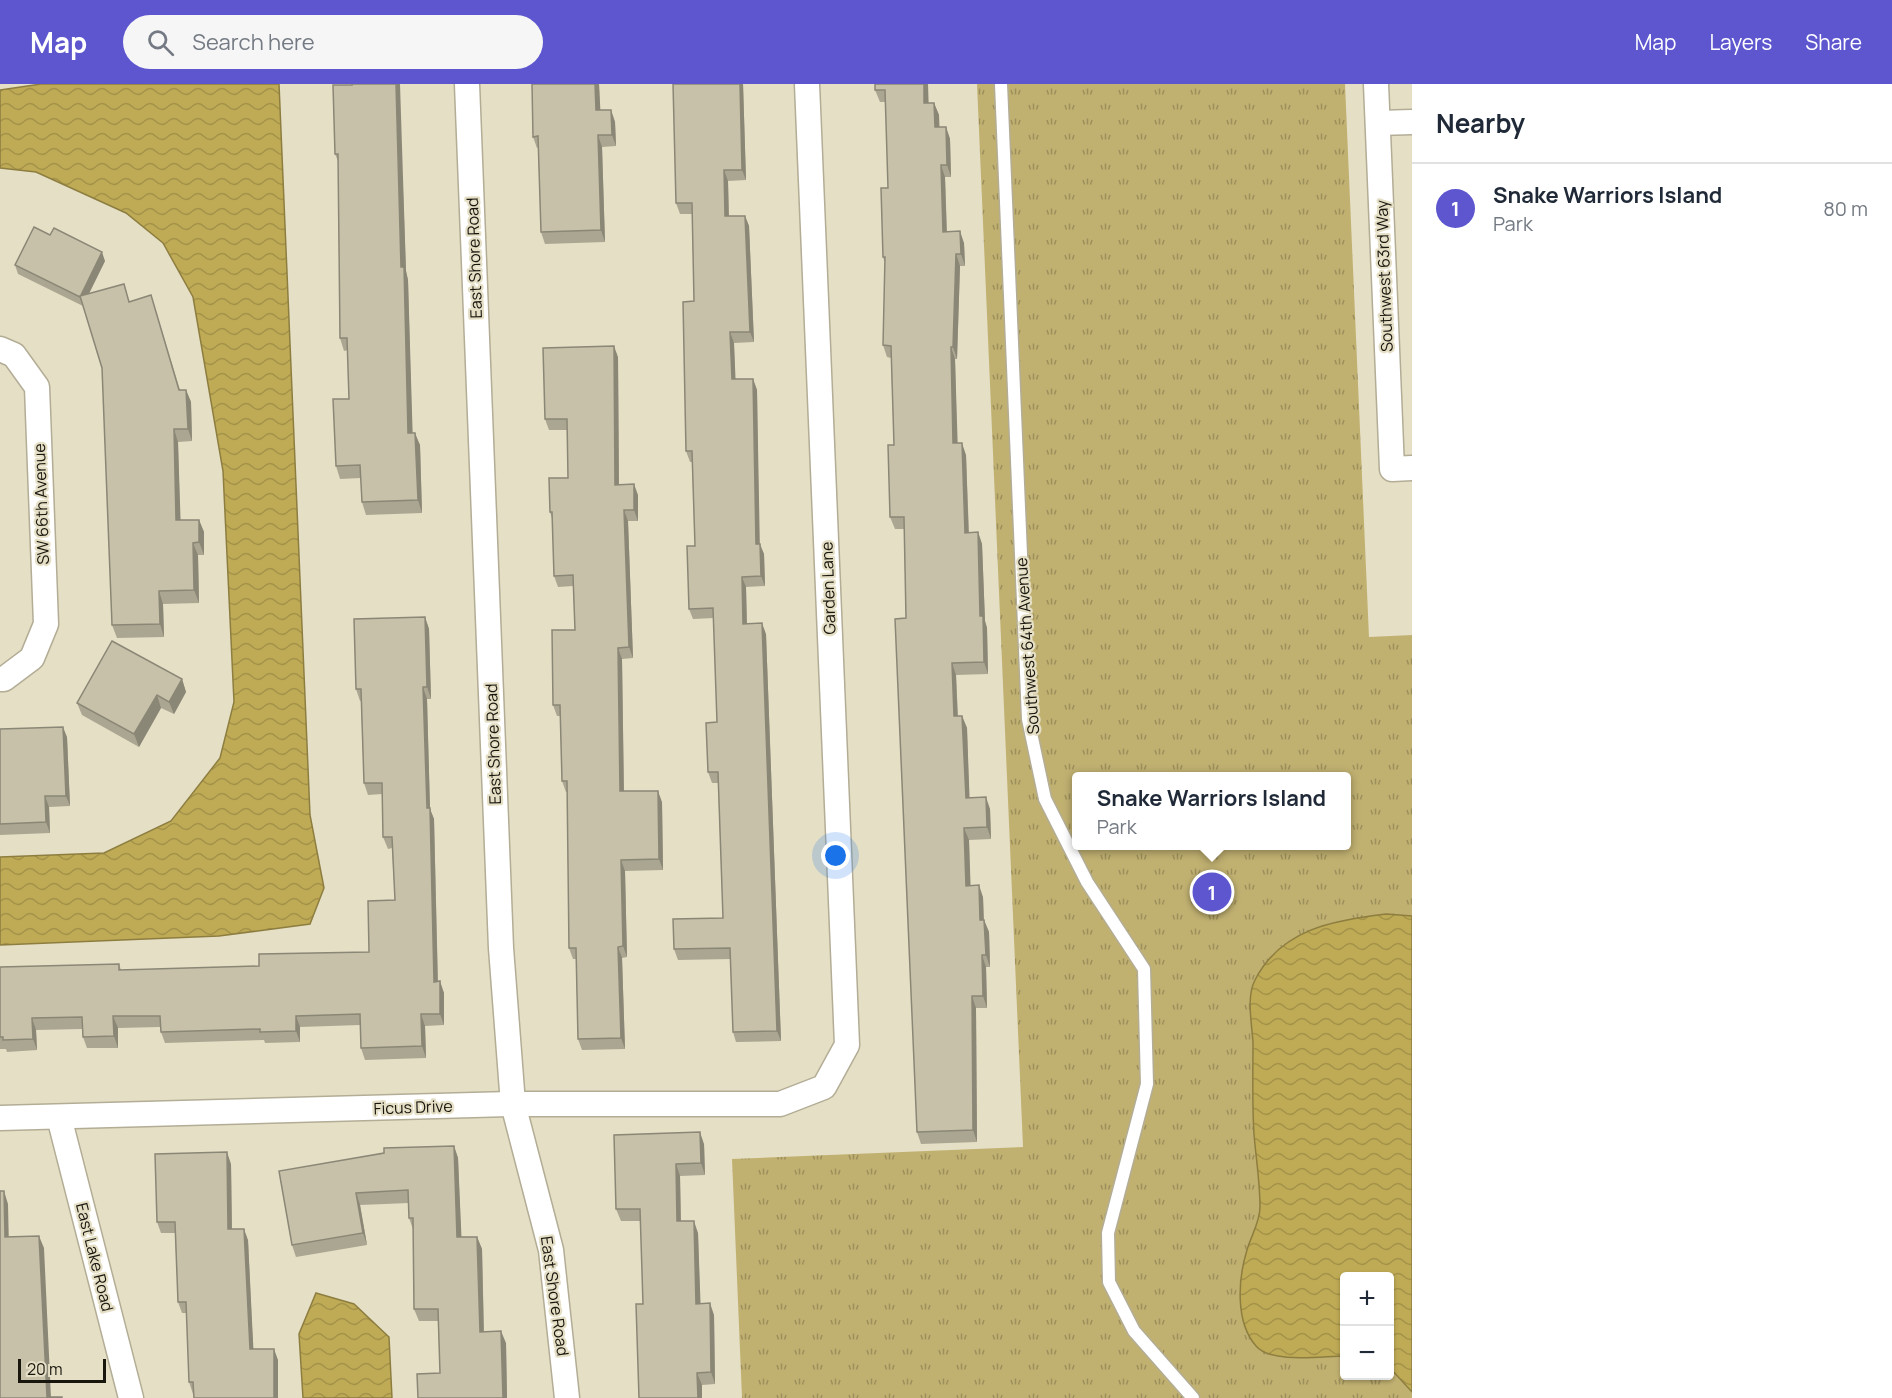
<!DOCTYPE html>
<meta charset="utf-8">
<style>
body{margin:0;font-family:Manrope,sans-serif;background:#f6f6f7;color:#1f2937}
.controls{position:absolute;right:18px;bottom:18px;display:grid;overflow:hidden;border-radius:6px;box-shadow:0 2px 4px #0004}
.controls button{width:54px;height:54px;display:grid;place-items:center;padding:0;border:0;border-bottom:2px solid #e0e1e3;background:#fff;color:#1f2937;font:30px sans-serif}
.scale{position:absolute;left:18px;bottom:15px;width:88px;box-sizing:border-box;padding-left:6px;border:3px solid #19160e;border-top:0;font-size:16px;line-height:21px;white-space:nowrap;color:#19160e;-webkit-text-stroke:4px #e5dfc6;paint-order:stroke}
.you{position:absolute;left:836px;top:772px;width:21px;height:21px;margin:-15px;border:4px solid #fff;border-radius:50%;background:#1a73e8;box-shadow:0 0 0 9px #1a73e833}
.badge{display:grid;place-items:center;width:39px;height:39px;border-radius:50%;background:#5d56ce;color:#fff;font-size:20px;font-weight:700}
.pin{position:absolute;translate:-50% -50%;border:3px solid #fff;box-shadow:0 2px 6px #0006}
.popup{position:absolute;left:1072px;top:688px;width:279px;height:78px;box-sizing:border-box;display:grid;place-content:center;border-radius:6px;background:#fff;filter:drop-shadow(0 2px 4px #0005);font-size:20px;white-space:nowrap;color:#747a83}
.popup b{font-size:22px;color:#1f2937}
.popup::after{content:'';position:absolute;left:50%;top:100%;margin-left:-12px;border:12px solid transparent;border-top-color:#fff}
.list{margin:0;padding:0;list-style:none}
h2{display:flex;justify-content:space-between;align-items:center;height:78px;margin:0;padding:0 24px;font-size:26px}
h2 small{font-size:20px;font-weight:400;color:#747a83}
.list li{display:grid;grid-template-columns:39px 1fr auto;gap:18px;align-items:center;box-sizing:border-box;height:90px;padding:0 24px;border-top:2px solid #e0e1e3}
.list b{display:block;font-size:22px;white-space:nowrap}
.list p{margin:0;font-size:20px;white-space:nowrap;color:#747a83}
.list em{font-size:20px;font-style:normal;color:#747a83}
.icon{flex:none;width:33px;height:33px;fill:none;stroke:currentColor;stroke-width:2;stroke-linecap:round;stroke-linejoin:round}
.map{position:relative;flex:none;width:1412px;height:1314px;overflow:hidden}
header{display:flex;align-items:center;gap:36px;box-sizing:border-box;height:84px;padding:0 30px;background:#5d56ce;color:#fff}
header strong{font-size:28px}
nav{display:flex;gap:33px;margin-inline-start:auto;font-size:21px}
.search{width:420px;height:54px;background:#f6f6f7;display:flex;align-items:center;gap:15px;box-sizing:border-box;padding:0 21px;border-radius:33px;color:#747a83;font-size:22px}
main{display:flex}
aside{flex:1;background:#fff}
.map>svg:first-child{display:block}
.park{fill:url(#park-tufts);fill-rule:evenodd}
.water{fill:url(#water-waves);stroke:#8d7e40;stroke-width:1.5}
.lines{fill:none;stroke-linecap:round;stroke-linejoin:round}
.lane-casing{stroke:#b3ad96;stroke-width:15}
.street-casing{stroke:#b3ad96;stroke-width:27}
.lane{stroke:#fff;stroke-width:12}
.street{stroke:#fff;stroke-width:24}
.wall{fill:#aba691}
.shaded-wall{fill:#8b8776}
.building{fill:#c7c1a9;stroke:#8b8776;stroke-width:1.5}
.labels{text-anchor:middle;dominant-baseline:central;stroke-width:4.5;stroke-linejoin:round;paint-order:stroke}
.street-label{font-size:16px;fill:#19160e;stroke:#e5dfc6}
</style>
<header>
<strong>Map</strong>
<div class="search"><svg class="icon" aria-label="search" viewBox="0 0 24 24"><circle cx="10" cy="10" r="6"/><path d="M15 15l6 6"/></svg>Search here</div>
<nav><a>Map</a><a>Layers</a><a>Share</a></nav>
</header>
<main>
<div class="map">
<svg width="1412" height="1314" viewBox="0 0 1412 1314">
<defs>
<pattern id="park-tufts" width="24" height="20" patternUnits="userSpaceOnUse" patternTransform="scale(1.5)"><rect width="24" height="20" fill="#c1b171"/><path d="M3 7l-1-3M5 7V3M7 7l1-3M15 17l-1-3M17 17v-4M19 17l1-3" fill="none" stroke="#9c8f5b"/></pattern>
<pattern id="water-waves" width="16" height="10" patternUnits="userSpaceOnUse" patternTransform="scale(1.5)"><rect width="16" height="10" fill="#bfab55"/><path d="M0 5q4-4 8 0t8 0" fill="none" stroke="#a49249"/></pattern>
</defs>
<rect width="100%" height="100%" fill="#e5dfc6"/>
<path class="park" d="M 977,0 L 1345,0 L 1369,553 L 1412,551 L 1412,1314 L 742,1314 L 732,1075 L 1023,1063 ZM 1077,692 L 1347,692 L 1347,762 L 1077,762 ZM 1344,1192 L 1390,1192 L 1390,1292 L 1344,1292 Z"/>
<g class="water">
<polygon points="41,0 279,0 310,731 324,804 310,840 219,852 0,861 0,773 104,769 171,737 220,674 234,618 223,387 193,213 163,159 126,129 36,88 0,84 0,6"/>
<path d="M 1386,830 L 1412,832 L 1412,1308 L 1390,1284 L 1390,1192 L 1344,1192 L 1344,1272 C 1323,1272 1271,1280 1256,1262 C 1235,1238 1238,1195 1247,1166 C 1251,1152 1260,1138 1260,1123 C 1260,1098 1256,1075 1254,1050 C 1252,1020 1253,990 1253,959 C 1252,940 1246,913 1255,896 C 1281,845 1334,836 1386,830 Z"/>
<polygon points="316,1209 354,1220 389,1253 392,1314 303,1314 299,1250"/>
</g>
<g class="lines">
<g class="lane-casing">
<polyline id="lane" points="1001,0 1028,635 1045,715 1087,798 1144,885 1147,1000 1108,1149 1109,1198 1134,1247 1193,1314"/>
</g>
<g class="street-casing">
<g id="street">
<polyline points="467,0 501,864 513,1020 551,1166 567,1314"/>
<polyline points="1376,0 1392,385 1412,384"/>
<polyline points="1378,39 1412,38"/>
<polyline points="0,265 14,271 37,303 46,540 32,574 4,595 0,595"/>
<polyline points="59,1033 131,1314"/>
<polyline points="0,1034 513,1020 780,1020 824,1003 847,961 807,0"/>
</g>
</g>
<use href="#lane" class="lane"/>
<use href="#street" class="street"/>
</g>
<g class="wall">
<polygon points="532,0 599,0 600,26 611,26 615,38 616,62 602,63 605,158 545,160 541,148 538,64 537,64 533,53"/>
<polygon points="673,0 743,0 746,96 728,97 729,132 745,132 749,142 754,258 734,259 735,295 753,295 757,306 759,460 764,470 765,502 746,503 747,539 766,550 781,957 736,958 733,948 731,875 678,876 674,865 723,834 718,699 712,699 708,688 717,638 714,534 693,535 689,525 695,462 692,378 690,378 686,367 694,217 692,130 680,130 676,119"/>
<polygon points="875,0 929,19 934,19 939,31 939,43 946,43 950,55 951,93 945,93 947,147 964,159 965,182 960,182 957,275 955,275 957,359 966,371 969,449 978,448 982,460 985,537 987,544 988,590 956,591 958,632 962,632 967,644 969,714 990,725 991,755 969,756 970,802 983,813 984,836 989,848 990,883 986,883 987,924 976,924 977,1058 921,1060 917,1048 904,445 895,445 890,433 894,361 891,274 887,273 883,261 885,179 883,173 888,104 886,18 880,18 875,6"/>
<polygon points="352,1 403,105 406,187 408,196 412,349 420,361 422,429 366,431 362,418 361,394 340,395 336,382 349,315 348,266 344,267 340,254 338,77 335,70"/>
<polygon points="105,177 89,209 130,218 151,211 180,306 186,306 191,318 192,357 178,358 180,436 199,436 204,448 204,471 198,471 199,519 163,520 164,553 117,554 112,541 102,284 83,222 18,190 15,181"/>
<polygon points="618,273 619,400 638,411 638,437 628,437 633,574 622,575 624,707 662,718 663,786 625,787 627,873 622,874 625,965 582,966 578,955 576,875 573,875 569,864 567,708 566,708 562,697 560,632 557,632 553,621 575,546 573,502 558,503 554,492 552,434 550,428 568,394 567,346 549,346 545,335"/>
<polygon points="425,533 429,545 431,615 427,615 430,725 434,735 438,898 444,909 444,941 425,942 426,974 365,976 361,964 360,941 300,943 300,958 265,959 264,956 165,959 161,948 160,943 118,944 118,964 87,964 83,953 82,945 36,946 37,966 7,968 6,965 0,965 0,883 119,880 121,886 259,882 369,868 395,816 392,764 388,765 383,753 382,710 368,711 364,699 361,617 360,617 356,605"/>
<polygon points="182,595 186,608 174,630 161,624 139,663 82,631 77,619"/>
<polygon points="0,645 67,653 70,722 49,723 50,749 0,751"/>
<polygon points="614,1051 704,1060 705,1091 680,1092 681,1137 698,1149 700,1219 714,1231 715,1300 702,1301 702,1314 639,1314 643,1220 641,1137 621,1137 616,1125"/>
<polygon points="454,1062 458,1074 461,1153 477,1153 482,1165 484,1247 506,1259 507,1314 418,1314 440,1289 438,1237 419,1237 414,1225 413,1145 409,1134 409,1119 360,1121 367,1161 296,1173 292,1161 279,1087"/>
<polygon points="231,1080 232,1145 248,1156 253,1265 278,1276 278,1314 194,1314 194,1310 193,1310 189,1298 187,1229 182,1229 178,1218 175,1149 161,1149 157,1138"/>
</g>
<g class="shaded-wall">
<polygon points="396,0 400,0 406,187 408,196 413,361 408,349 401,183"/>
<polygon points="595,0 599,0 601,38 596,26"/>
<polygon points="740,0 743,0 746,96 742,86"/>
<polygon points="924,0 928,0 929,31 924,19"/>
<polygon points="934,19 939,31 940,55 935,43"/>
<polygon points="611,26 615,38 616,62 612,51"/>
<polygon points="946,43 950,55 951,93 947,81"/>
<polygon points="598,51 602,63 605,158 601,146"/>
<polygon points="941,81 945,93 947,160 943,148"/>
<polygon points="724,86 728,97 729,143 725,132"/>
<polygon points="745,132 749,142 754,258 750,248"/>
<polygon points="960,147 964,159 965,182 961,170"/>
<polygon points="102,168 105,177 83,222 80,213"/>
<polygon points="956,170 960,182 957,275 953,263"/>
<polygon points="730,248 734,259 736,306 732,295"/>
<polygon points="614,262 618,273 619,412 615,401"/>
<polygon points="951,263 955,275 958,371 953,359"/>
<polygon points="753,295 757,306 760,470 756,460"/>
<polygon points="186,306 191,318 192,357 188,345"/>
<polygon points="174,345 178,358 181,449 176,436"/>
<polygon points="415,349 420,361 422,429 418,416"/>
<polygon points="962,359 966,371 969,461 965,449"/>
<polygon points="634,400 638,411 638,437 634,426"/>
<polygon points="624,426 628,437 633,574 629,563"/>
<polygon points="199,436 204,448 204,471 199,458"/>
<polygon points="978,448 982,460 985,537 987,544 988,590 984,578 980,532"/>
<polygon points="193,459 198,471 199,519 194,506"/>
<polygon points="760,460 764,470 765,502 761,492"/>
<polygon points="742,493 746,503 747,550 743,540"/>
<polygon points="159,507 163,520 164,553 160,540"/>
<polygon points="425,533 429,545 431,615 427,603"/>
<polygon points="762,539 766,550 781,957 777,947"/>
<polygon points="618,564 622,575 624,718 620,707"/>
<polygon points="952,579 956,591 958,644 954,632"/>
<polygon points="182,595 186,608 174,630 169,618"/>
<polygon points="423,603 427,615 430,725 434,735 438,909 434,898"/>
<polygon points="157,611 161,624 139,663 134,650"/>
<polygon points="962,632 967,644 970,726 966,714"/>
<polygon points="63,643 67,653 70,722 66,712"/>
<polygon points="658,707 662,718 663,786 659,775"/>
<polygon points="45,712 49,723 50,749 46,738"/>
<polygon points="986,713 990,725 991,755 987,743"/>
<polygon points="964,744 969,756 971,814 966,802"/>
<polygon points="621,776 625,787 627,873 623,862"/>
<polygon points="979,801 983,813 984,848 980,836"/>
<polygon points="984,836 989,848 990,883 986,871"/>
<polygon points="618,863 622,874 625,965 621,954"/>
<polygon points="982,871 986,883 987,924 983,912"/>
<polygon points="440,897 444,909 444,941 440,930"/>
<polygon points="972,912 976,924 977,1058 973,1046"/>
<polygon points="421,930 425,942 426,974 422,962"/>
<polygon points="113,932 118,944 118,964 114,952"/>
<polygon points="296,932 300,943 300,958 296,947"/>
<polygon points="32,934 36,946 37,966 33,955"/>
<polygon points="700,1048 704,1060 705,1091 701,1079"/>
<polygon points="454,1062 458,1074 462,1165 457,1153"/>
<polygon points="227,1068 231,1080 232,1157 228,1145"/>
<polygon points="676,1080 680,1092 681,1150 677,1137"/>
<polygon points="4,1107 8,1120 9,1165 5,1153"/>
<polygon points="356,1109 360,1121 367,1161 363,1149"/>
<polygon points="694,1137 698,1149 701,1232 696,1220"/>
<polygon points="244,1145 248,1156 254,1277 250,1265"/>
<polygon points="39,1152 44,1164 51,1314 47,1314"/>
<polygon points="477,1153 482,1165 484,1260 480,1248"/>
<polygon points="710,1219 714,1231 715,1300 711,1288"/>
<polygon points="501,1247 506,1259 507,1314 503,1314"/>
<polygon points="274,1265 278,1276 278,1314 274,1314"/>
<polygon points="697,1289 702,1301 702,1314 698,1314"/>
</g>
<g class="building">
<polygon points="352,0 396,0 401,183 404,183 408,349 415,349 418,416 362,418 360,381 336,382 333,315 349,315 347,254 340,254 338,70 335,70 333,1 352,1"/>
<polygon points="532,0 595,0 596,26 611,26 612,51 598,51 601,146 541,148 538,52 533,53"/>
<polygon points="673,0 740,0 742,86 724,86 725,132 745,132 750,248 730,248 732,295 753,295 756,460 760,460 761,492 742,493 743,540 762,539 777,947 733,948 730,864 674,865 673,835 723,834 718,688 708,688 706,639 717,638 713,524 689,525 687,462 695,462 692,367 686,367 683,218 694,217 692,119 676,119"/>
<polygon points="875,0 924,0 924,19 934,19 935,43 946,43 947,81 941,81 943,148 960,147 961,170 956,170 953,263 951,263 953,359 962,359 965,449 978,448 980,532 983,532 984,578 952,579 954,632 962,632 966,714 986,713 987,743 964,744 966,802 979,801 980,836 984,836 986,871 982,871 983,912 972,912 973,1046 917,1048 895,535 906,534 904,433 890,433 888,361 894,361 891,262 883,261 885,173 883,173 881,104 888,104 885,6 875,6"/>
<polygon points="34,143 50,151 54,144 102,168 80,213 15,181"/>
<polygon points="124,200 129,218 151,211 179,306 186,306 188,345 174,345 176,436 199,436 199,458 193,459 194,506 159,507 160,540 112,541 102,284 80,212"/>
<polygon points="614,262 615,401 634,400 634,426 624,426 629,563 618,564 620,707 658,707 659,775 621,776 623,862 618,863 621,954 578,955 576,864 569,864 567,697 562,697 560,621 553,621 552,546 575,546 573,491 554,492 552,428 550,428 549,394 568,394 567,335 545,335 543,264"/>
<polygon points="425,533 427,603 423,603 427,724 430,724 434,898 440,897 440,930 421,930 422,962 361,964 360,930 296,932 296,947 260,948 260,945 161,948 160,932 113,932 114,952 83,953 82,933 32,934 33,955 3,956 3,953 0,953 0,883 119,880 119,886 259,882 259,870 369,868 368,817 395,816 392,753 383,753 382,699 364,699 361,605 356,605 354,535"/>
<polygon points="112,557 182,595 169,618 157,611 134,650 77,619"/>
<polygon points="63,643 66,712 45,712 46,738 0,740 0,645"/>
<polygon points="700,1048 701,1079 676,1080 677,1137 694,1137 696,1220 710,1219 711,1288 697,1289 698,1314 639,1314 636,1220 643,1220 640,1125 616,1125 614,1051"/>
<polygon points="454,1062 457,1153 477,1153 480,1248 501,1247 503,1314 418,1314 417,1290 440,1289 438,1225 414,1225 413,1134 409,1134 408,1106 356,1109 363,1149 292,1161 279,1087 384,1069 384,1064"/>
<polygon points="227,1068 228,1145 244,1145 250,1265 274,1265 274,1314 194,1314 193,1298 189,1298 186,1218 178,1218 175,1138 157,1138 155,1070"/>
<polygon points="0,1107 4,1107 5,1153 39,1152 47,1313 62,1313 62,1314 0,1314"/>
</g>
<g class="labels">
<g class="street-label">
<text transform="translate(474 174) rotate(-92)">East Shore Road</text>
<text transform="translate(1384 192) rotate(-92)">Southwest 63rd Way</text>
<text transform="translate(41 420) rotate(-92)">SW 66th Avenue</text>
<text transform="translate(828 504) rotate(-92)">Garden Lane</text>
<text transform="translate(1027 562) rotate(-94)">Southwest 64th Avenue</text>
<text transform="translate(493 660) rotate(-92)">East Shore Road</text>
<text transform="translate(413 1023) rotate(-2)">Ficus Drive</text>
<text transform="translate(95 1173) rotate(76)">East Lake Road</text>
<text transform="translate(555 1212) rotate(82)">East Shore Road</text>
</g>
</g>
</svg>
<div class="controls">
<button>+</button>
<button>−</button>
</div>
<div class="scale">20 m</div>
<div class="you"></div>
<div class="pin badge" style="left:1212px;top:808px">1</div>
<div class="popup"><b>Snake Warriors Island</b>Park</div>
</div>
<aside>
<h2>Nearby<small></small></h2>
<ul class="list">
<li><span class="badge">1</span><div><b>Snake Warriors Island</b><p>Park</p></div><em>80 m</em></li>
</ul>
</aside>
</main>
